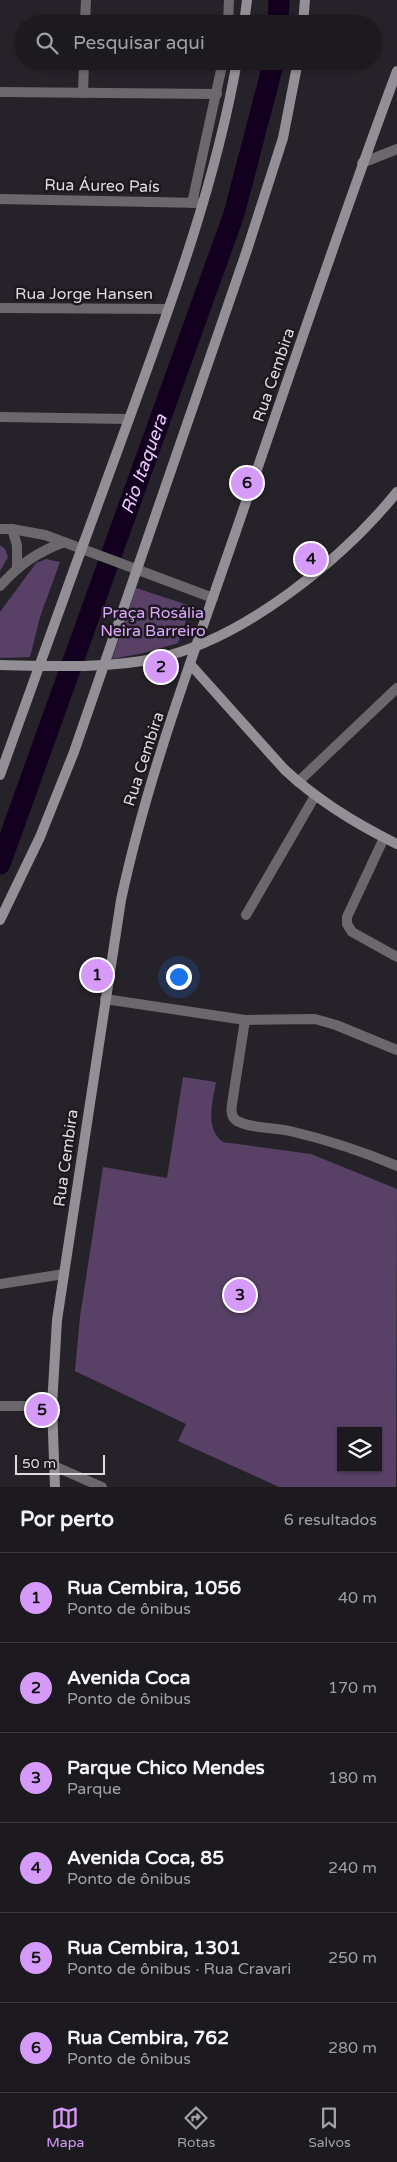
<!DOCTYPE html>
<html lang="pt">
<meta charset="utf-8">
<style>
body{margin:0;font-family:"Varela Round",sans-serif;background:#29272c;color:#f1f3f6}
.controls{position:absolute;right:15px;bottom:15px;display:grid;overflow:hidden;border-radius:0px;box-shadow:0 1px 4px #0004}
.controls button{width:45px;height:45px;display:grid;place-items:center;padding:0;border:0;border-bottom:1px solid #3a383d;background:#1c1a1f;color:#f1f3f6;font:25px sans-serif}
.scale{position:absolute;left:15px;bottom:12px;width:90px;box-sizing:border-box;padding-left:5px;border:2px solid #dedbe0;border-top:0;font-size:14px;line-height:18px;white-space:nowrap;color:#dedbe0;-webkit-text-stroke:4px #1d1820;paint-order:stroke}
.you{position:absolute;left:178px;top:976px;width:18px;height:18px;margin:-12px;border:4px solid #fff;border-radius:50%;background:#1a73e8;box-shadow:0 0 0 8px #1a73e833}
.badge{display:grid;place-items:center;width:32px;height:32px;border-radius:50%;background:#d69bf9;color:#111;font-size:16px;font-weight:700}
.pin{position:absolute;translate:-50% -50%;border:2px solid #fff;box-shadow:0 1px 5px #0006}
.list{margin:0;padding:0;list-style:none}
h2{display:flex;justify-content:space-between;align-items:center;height:65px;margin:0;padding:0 20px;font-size:21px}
h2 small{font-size:16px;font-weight:400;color:#a0a1a4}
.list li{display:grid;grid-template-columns:32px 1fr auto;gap:15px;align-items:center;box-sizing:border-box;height:90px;padding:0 20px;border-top:1px solid #3a383d}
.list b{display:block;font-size:19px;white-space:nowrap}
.list p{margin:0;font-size:16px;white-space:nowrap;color:#a0a1a4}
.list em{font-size:16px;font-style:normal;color:#a0a1a4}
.icon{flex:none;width:28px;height:28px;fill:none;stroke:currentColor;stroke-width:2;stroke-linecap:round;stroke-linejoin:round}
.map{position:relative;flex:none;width:397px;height:1487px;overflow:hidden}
.search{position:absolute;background:#1c1a1f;box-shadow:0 1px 4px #0004;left:15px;right:15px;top:15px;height:55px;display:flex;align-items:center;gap:12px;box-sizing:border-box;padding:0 18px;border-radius:28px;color:#a0a1a4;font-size:19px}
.sheet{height:605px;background:#1c1a1f}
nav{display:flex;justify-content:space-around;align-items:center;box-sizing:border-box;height:70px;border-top:1px solid #3a383d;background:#1c1a1f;font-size:14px;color:#a0a1a4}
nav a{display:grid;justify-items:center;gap:2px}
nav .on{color:#d69bf9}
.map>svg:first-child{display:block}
.green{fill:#594067;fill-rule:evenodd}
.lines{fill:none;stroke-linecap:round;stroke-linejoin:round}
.river{stroke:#13001f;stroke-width:21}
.street{stroke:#6b686c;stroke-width:10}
.secondary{stroke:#938f96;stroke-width:10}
.labels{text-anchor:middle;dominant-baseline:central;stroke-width:5;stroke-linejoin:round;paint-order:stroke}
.street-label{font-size:16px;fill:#dedbe0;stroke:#1d1820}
.park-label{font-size:16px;fill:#dca8fc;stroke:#1d1820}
.water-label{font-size:18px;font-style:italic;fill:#e9cafc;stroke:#1d1820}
</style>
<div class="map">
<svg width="397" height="1487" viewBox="0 0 397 1487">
<rect width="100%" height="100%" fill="#262229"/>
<g class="green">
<polygon points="0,545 5,549 8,557 0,571"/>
<polygon points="46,559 60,562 40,617 30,657 0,658 0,612 36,563"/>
<polygon points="136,588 191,606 178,643 144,653 112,659"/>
<path d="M 183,1077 L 216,1082 C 213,1102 204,1128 223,1142 L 311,1154 L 397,1189 L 396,1487 L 279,1487 L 178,1441 L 186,1424 L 75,1371 L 80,1317 L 103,1167 L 167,1178 ZM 341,1431 L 378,1431 L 378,1468 L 341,1468 Z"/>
</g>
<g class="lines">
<g class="river">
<polyline points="278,24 279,0"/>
<path id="s1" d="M 0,864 L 234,214 L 274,61"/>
</g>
<g class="street">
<polyline points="85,24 86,0"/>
<polyline points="228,24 229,0"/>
<polyline points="0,92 217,94"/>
<polyline points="83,93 84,61"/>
<polyline points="362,163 397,149"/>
<polyline points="0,199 203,203"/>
<polyline points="192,203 223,61"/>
<polyline points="0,308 168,309"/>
<polyline points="0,417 129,419"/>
<polyline points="0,529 12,529 45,535 213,598"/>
<polyline points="12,529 17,545 17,567"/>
<path d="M 0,586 C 20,564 36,553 64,542"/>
<polyline points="298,782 397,688"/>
<polyline points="384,838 347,917 347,924 352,932 397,957"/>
<polyline points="246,915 315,796"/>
<polyline points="105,999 245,1020 315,1019 336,1025 397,1050"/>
<path d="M 245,1020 L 232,1104 C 231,1111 231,1117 237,1121 C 253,1129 274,1127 290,1131 C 328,1140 362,1151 397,1166"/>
<polyline points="0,1284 64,1274"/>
<polyline points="0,1406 52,1406"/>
<polyline points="54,1466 102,1487"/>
</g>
<g class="secondary">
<polyline points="244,24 247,0"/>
<polyline points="303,24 305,0"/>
<path d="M 190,664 L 284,769 C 317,800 356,824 397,844"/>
<path d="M 0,665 C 52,666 107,669 158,658 C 244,639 343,559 397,492"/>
<path d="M 0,775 C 40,664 80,552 121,441 C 166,317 214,192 237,61"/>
<polyline points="0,920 40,837 74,752 247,250 283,138 298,61"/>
<path d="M 55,1487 L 52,1406 L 57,1320 L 121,900 C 148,774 194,653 236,531 C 289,377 340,223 397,71"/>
</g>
</g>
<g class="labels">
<g class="street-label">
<text transform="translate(102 186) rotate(1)">Rua Áureo País</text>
<text x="84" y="294">Rua Jorge Hansen</text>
<text transform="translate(274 375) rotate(-71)">Rua Cembira</text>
<text transform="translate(144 759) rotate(-72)">Rua Cembira</text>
<text transform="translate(66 1158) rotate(-82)">Rua Cembira</text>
</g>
<g class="park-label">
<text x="153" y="613">Praça Rosália<tspan x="153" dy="18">Neira Barreiro</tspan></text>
</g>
<g class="water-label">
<text stroke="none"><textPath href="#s1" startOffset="425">Rio Itaquera</textPath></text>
</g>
</g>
</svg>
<div class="controls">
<button><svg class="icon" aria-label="layers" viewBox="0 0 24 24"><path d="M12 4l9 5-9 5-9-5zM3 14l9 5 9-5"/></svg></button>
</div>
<div class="scale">50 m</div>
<div class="you"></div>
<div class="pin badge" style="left:97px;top:975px">1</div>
<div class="pin badge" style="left:161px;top:667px">2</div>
<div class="pin badge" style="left:240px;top:1295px">3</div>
<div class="pin badge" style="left:311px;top:559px">4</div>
<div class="pin badge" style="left:42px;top:1410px">5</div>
<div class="pin badge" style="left:247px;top:483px">6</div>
<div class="search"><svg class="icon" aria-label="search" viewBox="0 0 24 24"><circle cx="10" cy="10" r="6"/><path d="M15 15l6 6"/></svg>Pesquisar aqui</div>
</div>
<section class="sheet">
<h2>Por perto<small>6 resultados</small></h2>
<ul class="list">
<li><span class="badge">1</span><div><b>Rua Cembira, 1056</b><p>Ponto de ônibus</p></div><em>40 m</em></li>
<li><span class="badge">2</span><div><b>Avenida Coca</b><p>Ponto de ônibus</p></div><em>170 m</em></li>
<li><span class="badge">3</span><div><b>Parque Chico Mendes</b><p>Parque</p></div><em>180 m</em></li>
<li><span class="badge">4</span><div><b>Avenida Coca, 85</b><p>Ponto de ônibus</p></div><em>240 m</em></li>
<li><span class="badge">5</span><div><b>Rua Cembira, 1301</b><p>Ponto de ônibus · Rua Cravari</p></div><em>250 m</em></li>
<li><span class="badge">6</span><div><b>Rua Cembira, 762</b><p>Ponto de ônibus</p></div><em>280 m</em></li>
</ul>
</section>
<nav>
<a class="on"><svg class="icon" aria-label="map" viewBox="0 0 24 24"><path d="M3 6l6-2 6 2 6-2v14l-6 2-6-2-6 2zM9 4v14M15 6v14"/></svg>Mapa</a>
<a><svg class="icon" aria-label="directions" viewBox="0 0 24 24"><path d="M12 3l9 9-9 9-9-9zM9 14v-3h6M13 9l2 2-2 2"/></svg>Rotas</a>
<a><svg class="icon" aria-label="saved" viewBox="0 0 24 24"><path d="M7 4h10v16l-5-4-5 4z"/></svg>Salvos</a>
</nav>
